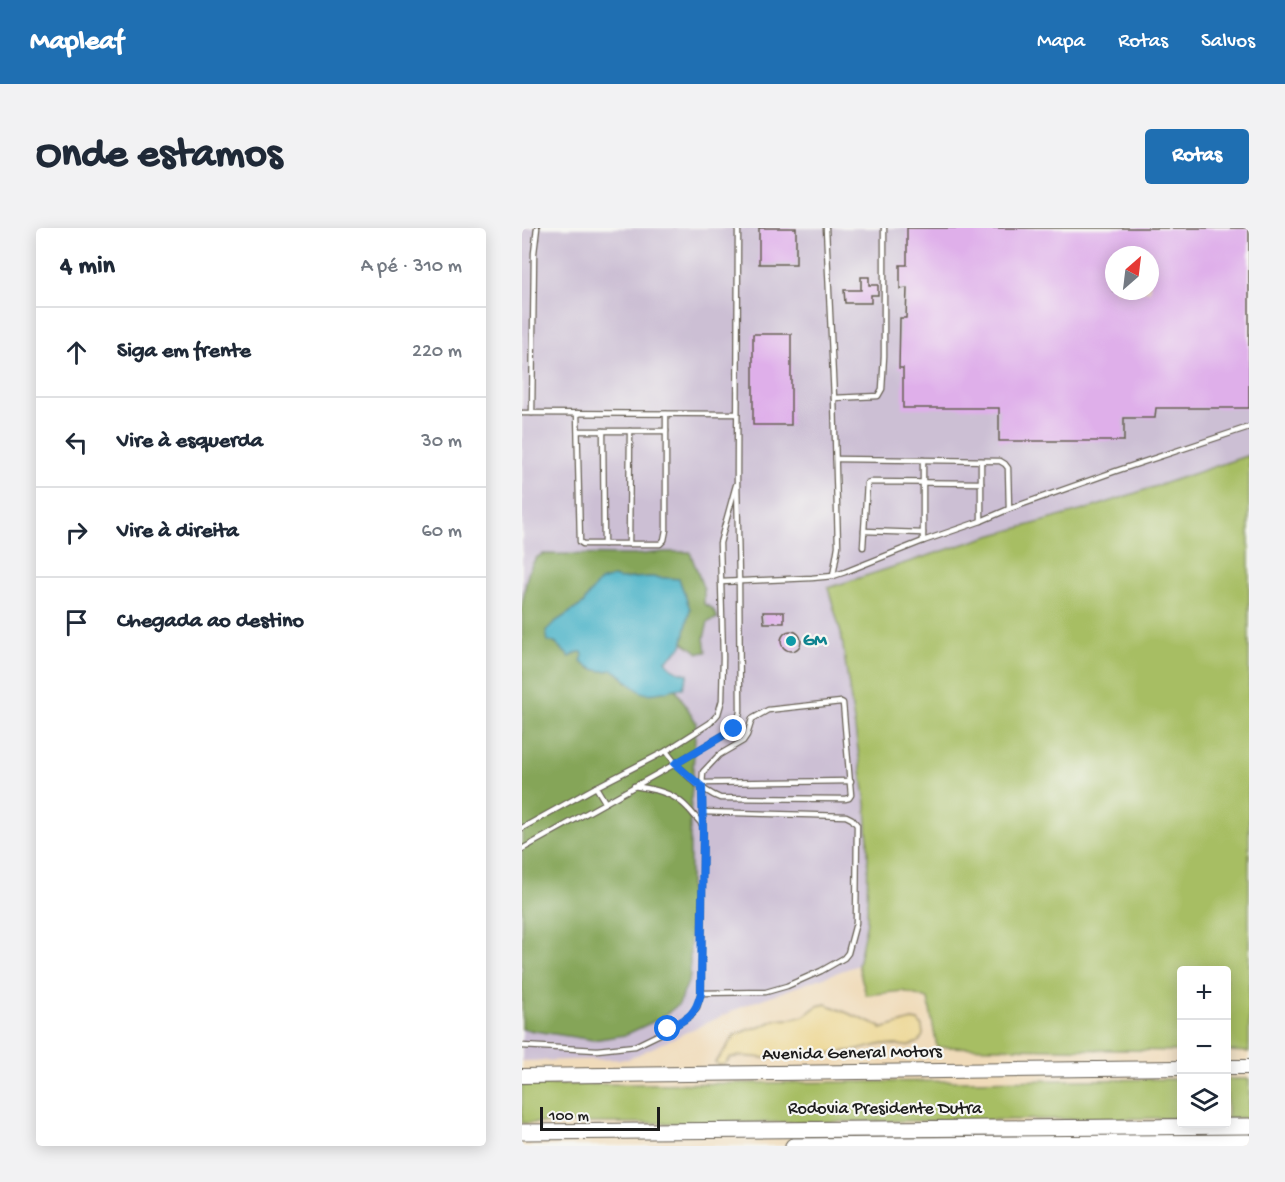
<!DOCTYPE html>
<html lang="pt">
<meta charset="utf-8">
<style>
body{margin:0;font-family:"Gochi Hand",sans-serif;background:#f2f2f3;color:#1f2937}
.controls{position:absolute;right:18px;bottom:18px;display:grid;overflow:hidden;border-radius:6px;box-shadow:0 3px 15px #0003}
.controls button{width:54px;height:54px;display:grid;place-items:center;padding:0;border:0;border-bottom:2px solid #e0e1e3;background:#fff;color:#1f2937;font:30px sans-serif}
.compass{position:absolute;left:583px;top:18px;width:54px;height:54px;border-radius:50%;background:#fff;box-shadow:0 3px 15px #0003;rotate:28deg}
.scale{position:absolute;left:18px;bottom:15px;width:120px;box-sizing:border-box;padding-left:6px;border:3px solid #1c1c1c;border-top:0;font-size:16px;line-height:21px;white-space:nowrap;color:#1c1c1c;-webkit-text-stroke:4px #f6f6f2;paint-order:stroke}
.stop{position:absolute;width:18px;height:18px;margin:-14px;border:4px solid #1a73e8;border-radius:50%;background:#fff}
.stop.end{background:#1a73e8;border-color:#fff;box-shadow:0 2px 6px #0008}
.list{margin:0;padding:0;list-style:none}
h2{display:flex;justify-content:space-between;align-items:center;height:78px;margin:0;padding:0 24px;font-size:26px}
h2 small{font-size:20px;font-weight:400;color:#747a83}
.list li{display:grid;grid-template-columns:39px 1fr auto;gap:18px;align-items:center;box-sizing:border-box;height:90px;padding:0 24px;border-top:2px solid #e0e1e3}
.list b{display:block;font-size:22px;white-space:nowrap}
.list em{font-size:20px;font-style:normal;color:#747a83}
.icon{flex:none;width:33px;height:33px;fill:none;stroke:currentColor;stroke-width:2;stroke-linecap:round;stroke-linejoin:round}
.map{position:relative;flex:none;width:727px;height:918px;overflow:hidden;border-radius:6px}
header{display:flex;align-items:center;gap:36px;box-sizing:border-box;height:84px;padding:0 30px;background:#1f6fb2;color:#fff}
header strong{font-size:28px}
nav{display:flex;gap:33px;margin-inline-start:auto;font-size:21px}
.intro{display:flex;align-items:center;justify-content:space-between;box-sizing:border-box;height:144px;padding:0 36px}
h1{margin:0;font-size:42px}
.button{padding:15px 27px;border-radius:6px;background:#1f6fb2;color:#fff;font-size:21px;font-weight:700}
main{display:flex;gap:36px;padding:0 36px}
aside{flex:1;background:#fff;border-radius:6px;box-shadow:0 3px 15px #0003}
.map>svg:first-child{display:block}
.industrial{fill:#ccbfd4;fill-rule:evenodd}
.green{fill:#a7be63;stroke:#626d40;stroke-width:1.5}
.forest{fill:#85a559;stroke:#50603a;stroke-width:1.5}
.sand{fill:#eeda9e;stroke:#857b5d;stroke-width:1.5}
.water{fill:#48b2c7;stroke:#326772;stroke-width:1.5}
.building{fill:#dfafea;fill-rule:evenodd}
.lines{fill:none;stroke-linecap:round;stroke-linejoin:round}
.service-casing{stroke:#665f53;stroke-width:7}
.primary-casing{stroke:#665f53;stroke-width:16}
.motorway-casing{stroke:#665f53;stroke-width:17}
.service{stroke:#fff;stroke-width:4.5}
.primary{stroke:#fff;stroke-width:14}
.motorway{stroke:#fff;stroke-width:15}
.route{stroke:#1a73e8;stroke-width:8}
.culture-dot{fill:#0f9aa8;stroke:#f6f6f2;stroke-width:2}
.labels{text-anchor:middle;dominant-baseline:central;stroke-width:4.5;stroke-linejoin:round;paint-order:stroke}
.culture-label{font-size:18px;font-weight:bold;fill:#0d838f;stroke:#f6f6f2;text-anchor:start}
.street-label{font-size:18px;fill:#1c1c1c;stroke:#f6f6f2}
</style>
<header>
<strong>Mapleaf</strong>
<nav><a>Mapa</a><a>Rotas</a><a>Salvos</a></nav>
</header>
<div class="intro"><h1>Onde estamos</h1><a class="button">Rotas</a></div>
<main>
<aside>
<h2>4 min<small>A pé · 310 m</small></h2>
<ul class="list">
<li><svg class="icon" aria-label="ahead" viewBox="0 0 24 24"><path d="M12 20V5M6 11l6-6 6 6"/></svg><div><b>Siga em frente</b></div><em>220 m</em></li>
<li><svg class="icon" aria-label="left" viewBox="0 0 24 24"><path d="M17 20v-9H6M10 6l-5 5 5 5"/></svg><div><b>Vire à esquerda</b></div><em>30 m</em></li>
<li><svg class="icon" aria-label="right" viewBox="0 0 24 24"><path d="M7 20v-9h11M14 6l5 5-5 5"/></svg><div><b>Vire à direita</b></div><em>60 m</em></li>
<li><svg class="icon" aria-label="arrive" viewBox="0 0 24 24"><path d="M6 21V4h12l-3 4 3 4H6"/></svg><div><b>Chegada ao destino</b></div></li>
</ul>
</aside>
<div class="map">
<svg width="727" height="918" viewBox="0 0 727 918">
<rect width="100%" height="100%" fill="#f6f6f2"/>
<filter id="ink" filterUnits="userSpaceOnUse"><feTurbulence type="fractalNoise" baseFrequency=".0167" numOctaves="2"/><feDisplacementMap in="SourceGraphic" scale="12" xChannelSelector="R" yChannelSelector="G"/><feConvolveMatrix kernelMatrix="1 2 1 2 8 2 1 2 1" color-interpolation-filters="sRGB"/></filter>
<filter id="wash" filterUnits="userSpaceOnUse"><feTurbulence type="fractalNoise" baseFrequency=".008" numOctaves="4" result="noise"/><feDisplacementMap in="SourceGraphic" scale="24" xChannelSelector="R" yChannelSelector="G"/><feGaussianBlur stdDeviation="1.35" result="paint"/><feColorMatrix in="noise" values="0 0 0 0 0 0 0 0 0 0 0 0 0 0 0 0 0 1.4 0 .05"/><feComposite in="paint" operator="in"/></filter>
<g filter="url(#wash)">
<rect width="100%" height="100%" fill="#f0dbba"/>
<path class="industrial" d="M 0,0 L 727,0 L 727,227 L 569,280 L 464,309 L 306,360 L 319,405 L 344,576 L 346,616 L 345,693 L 336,737 L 226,776 L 106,831 L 0,833 ZM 592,27 L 628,27 L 628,63 L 592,63 Z"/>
<g class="green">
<polygon points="727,227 727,824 705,823 704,742 660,742 659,823 415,819 406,771 381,763 344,767 336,737 345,693 346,616 344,576 319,405 306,360 464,309 569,280"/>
<polygon points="659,851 659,890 191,895 0,895 0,857"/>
<rect x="705" y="851" width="22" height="39"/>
</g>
<path class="forest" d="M 142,324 L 168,324 L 182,362 L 182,376 L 190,380 L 196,390 L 186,394 L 182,410 L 184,424 L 177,425 L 161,414 L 168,381 L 157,351 L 128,349 L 94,351 L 68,365 L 61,376 L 33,394 L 24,403 L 26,409 L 48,429 L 56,424 L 60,424 L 61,427 L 60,435 L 69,441 L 81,443 L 92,442 L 98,447 L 106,455 L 140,464 L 153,460 L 174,494 L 168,591 L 168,749 L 157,776 L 139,790 L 103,807 L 71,812 L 0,801 L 0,378 C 3,363 4,332 21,326 L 111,327 Z"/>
<polygon class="sand" points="304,776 359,799 359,801 390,792 396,793 400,798 401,807 397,814 385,818 361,816 336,822 299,826 242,830 218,828 208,830 202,837 196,837 193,834 203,822 211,809 227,801 238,799 253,792 269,791 282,788 295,778"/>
<path class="water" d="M 91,349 L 98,351 L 128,349 L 157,351 L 168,381 L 160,418 L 144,433 C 150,443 155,443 166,446 L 161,460 C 149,460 135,468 122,465 C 111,462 99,444 91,442 C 88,442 85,443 82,443 C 73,443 66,439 59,434 L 61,427 L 60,424 L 56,424 L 48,429 L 33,415 L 26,413 L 24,403 L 33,394 L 61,376 L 68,365 L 78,353 Z"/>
<g id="blocks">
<g class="building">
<rect x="237" y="0" width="37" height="36"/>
<path d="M 385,0 L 727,0 L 727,180 L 634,180 L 633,190 L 602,190 L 602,213 L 477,213 L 477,180 L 381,180 L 381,140 L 377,140 L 378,90 L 384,90 L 385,60 L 378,61 L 378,37 L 385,37 ZM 592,27 L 628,27 L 628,63 L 592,63 Z"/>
<polygon points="339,49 347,49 347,57 356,57 356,67 349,67 349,75 323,75 322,62 339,62"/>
<rect x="231" y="106" width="38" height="91"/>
<polygon points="241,384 262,384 262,395 242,395"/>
<circle cx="269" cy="413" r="10"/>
</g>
</g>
</g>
<g filter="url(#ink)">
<use href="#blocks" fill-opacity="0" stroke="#665f53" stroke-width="1.5"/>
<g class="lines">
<g class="service-casing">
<g id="service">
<polyline points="304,0 312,170 316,318 311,348"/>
<polyline points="312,170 356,168 360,161 362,128 362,0"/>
<polyline points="0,185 215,186"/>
<polyline points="10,185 12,25 15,0"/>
<polyline points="55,185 58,314 61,316 138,316 142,312 144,302 144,186"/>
<polyline points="56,203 144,203"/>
<polyline points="81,203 82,316"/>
<polyline points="314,231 478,233 483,236 486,240 487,281"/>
<polyline points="459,293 459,233"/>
<polyline points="342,303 401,305"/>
<polyline points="401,313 401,232"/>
<polyline points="107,316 108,203"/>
<polyline points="341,319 345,255 348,254 459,255"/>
<polyline points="199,354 290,350 311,348 323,344 401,313 459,293 487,281 594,243 727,199"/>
<polyline points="180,555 329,553"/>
<path d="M 112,558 C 128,561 146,563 159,574 C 167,580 173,589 180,596"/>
<polyline points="74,559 83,574"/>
<polyline points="0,600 74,559 144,523 188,495 196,486 200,472 201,430 198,315 214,257"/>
<polyline points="0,621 153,536 212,501 216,493 218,483 217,353 215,252 216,0"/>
<polyline points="179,765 244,764 265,758 299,743 322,730 326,725 334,695 335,597 330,591 324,588 180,584"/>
<path d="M 0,818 L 75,822 L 113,818 L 146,802 L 168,788 L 175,779 L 179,765 L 181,605 L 180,559 L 181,544 L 197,527 L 221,513 L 225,507 L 230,491 L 246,482 L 319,474 L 321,475 L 329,567 L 327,570 L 323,571 L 198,570 C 178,562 156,540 144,523"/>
</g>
</g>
<g class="primary-casing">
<g id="primary">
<polyline points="704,839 727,839"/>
<polyline points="0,848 660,840"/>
</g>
</g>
<g class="motorway-casing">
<g id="motorway">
<polyline points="0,904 727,898"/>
<polyline points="271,918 727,914"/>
</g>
</g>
<use href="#service" class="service"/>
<use href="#primary" class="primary"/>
<use href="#motorway" class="motorway"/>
</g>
</g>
<g class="lines" filter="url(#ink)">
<path class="route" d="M 146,801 C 166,790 173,788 179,765 L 181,605 L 180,559 L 153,536 L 212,501"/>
</g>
<circle class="culture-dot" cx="269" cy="413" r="6"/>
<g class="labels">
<g class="culture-label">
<text x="281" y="413">GM</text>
</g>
<g class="street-label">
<text transform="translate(330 826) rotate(-1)">Avenida General Motors</text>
<text x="363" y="881">Rodovia Presidente Dutra</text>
</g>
</g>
</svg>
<div class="controls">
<button>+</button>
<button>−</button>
<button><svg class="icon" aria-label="layers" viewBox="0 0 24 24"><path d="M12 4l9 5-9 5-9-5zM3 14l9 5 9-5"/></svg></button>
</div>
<svg class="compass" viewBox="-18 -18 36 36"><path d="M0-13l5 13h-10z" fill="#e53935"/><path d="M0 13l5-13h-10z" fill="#747a83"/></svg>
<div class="scale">100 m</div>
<div class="stop" style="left:146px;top:801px"></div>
<div class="stop end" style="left:212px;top:501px"></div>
</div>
</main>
